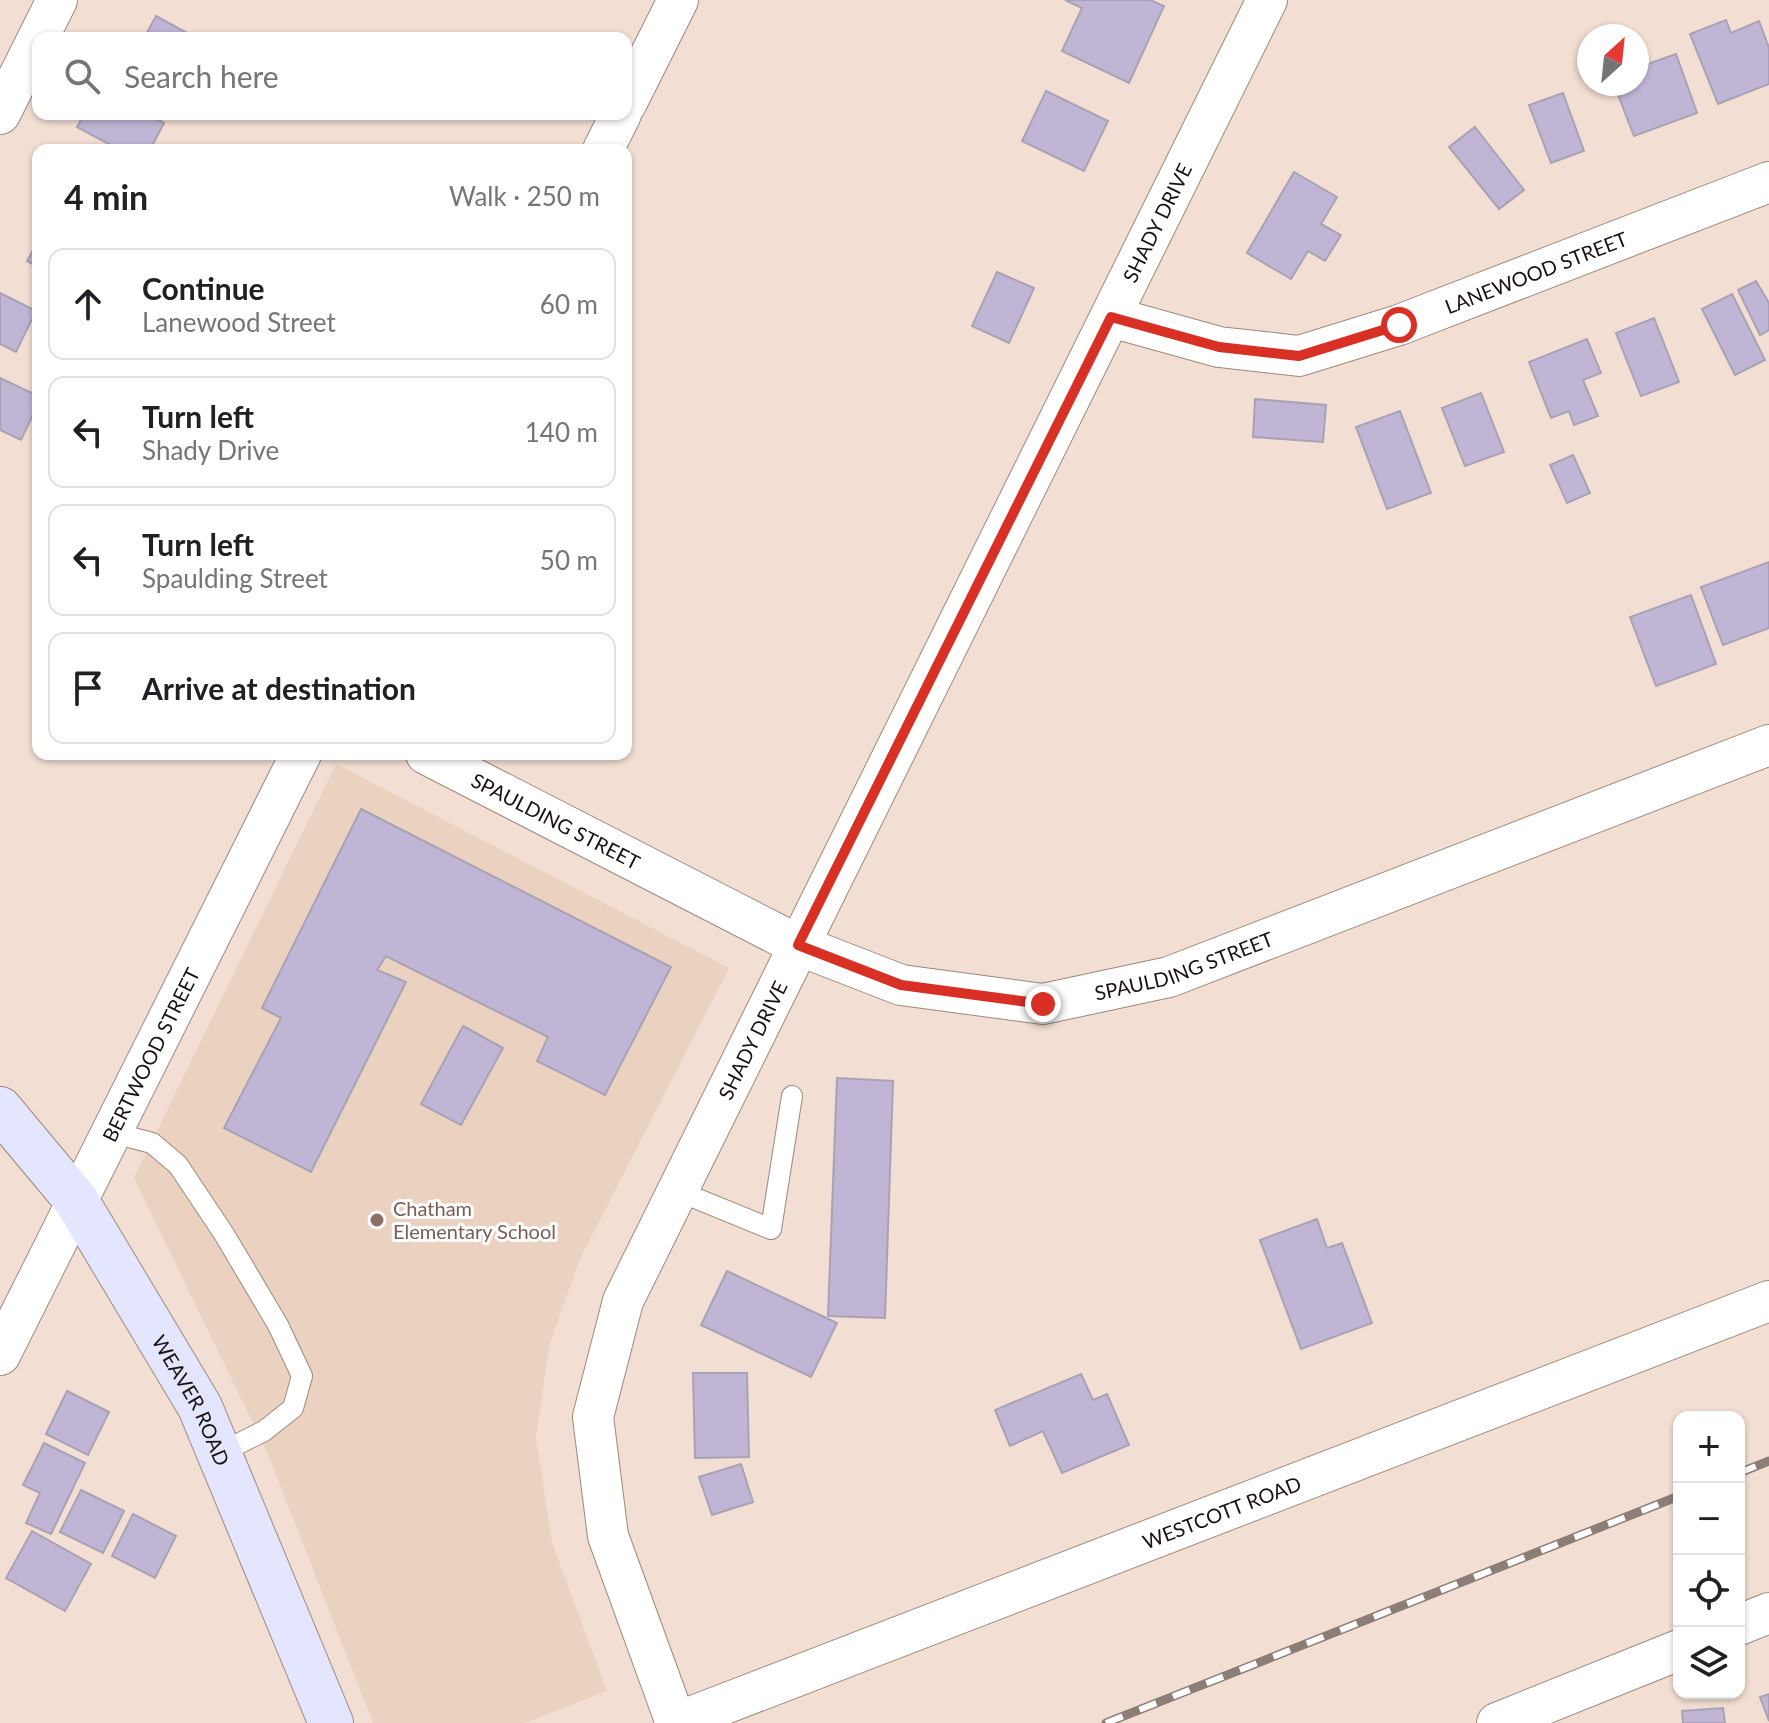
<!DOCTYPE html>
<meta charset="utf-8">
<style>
body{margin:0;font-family:Lato,sans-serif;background:#f2f2f2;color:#202124}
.controls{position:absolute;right:24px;bottom:24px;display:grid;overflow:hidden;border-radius:16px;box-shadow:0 2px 6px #0004}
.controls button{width:72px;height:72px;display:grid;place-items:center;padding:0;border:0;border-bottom:2px solid #e0e0e0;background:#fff;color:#202124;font:40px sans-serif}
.compass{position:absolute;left:1577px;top:24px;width:72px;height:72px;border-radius:50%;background:#fff;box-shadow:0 2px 6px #0004;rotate:27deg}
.stop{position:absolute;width:24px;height:24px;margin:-18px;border:6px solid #d93025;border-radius:50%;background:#fff}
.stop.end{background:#d93025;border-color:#fff;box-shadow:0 2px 8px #0008}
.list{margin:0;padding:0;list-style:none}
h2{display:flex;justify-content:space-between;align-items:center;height:104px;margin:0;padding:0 32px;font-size:34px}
h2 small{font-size:26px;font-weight:400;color:#757577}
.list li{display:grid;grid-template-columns:52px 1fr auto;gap:24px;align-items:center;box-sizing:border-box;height:112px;margin:0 16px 16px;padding:0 16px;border:2px solid #e0e0e0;border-radius:16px}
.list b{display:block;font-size:30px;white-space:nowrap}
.list p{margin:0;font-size:26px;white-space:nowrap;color:#757577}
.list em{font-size:26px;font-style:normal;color:#757577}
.icon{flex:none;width:44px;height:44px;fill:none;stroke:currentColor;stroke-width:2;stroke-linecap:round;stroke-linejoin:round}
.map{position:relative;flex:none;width:1769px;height:1723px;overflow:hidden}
.search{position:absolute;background:#fff;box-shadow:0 2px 6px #0004;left:32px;top:32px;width:600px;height:88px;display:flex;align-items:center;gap:20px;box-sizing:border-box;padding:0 28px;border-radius:16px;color:#757577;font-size:30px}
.panel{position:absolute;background:#fff;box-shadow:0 2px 6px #0004;left:32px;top:144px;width:600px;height:616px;border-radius:16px}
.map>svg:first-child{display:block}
.built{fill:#ebd1c0}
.building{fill:#c0b5d5;stroke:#a8a2b4;stroke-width:2}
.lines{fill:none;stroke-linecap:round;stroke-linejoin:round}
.lane-casing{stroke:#9b8a7e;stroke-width:22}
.street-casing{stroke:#9b8a7e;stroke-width:42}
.secondary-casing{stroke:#9b8a7e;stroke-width:46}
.lane{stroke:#fff;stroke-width:20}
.street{stroke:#fff;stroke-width:40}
.secondary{stroke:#e4e6ff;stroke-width:44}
.rail-casing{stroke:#8c7e76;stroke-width:9}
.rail{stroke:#fff;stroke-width:6;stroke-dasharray:18;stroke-linecap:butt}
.route{stroke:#d93025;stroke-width:10}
.education-dot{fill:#8d6e63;stroke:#fff;stroke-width:3}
.labels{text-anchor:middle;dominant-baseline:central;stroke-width:6;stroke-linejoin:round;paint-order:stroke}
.street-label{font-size:20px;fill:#19120e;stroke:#fff}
.education-label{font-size:20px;fill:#785e54;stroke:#fff;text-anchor:start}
</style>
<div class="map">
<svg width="1769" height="1723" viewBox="0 0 1769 1723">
<rect width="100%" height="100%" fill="#f2ded2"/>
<polygon class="built" points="336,764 729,968 579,1261 549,1346 536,1437 552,1543 607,1691 524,1723 373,1723 268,1454 134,1178"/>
<g class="building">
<polygon points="1065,0 1150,0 1164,6 1129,83 1062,51 1082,8"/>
<polygon points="156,16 196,38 144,38"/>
<polygon points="1726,20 1731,33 1759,21 1769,48 1769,84 1718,104 1690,34"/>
<polygon points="1644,52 1648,64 1676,54 1697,113 1634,136 1614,84 1637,84 1637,55"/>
<polygon points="1046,91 1108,121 1084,171 1022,141"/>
<polygon points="1563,93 1584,151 1551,163 1529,105"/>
<polygon points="84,114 147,114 164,123 150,150 120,150 77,127"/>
<polygon points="1475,127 1524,190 1499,209 1449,147"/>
<polygon points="1294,172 1337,197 1321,224 1341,235 1325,261 1308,251 1291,279 1247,253"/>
<polygon points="38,241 38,267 27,261"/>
<polygon points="997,272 1034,288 1009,343 972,326"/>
<polygon points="1756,281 1769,303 1769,330 1760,335 1738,290"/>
<polygon points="0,293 36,311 16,352 0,344"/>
<polygon points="1732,294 1765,360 1735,375 1702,309"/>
<polygon points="1654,318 1679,382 1641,396 1616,333"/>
<polygon points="1587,339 1601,373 1583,380 1598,416 1574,425 1569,411 1551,418 1529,362"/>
<polygon points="0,378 38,396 38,404 21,440 0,430"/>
<polygon points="1481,393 1504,452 1465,466 1442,408"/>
<polygon points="1255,399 1326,405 1323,442 1253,437"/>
<polygon points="1400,411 1431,493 1387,509 1356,427"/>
<polygon points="1573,455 1590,493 1567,503 1550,465"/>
<polygon points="1769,562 1769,628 1723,645 1701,587"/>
<polygon points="1691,595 1716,664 1656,686 1630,617"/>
<polygon points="361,809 671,967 605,1095 537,1061 548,1037 386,956 377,970 406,982 311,1172 224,1128 281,1018 262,1008"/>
<polygon points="463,1026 503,1048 461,1125 421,1104"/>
<polygon points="837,1078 893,1081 885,1318 828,1316"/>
<polygon points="1317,1219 1327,1248 1342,1243 1372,1323 1301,1349 1260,1240"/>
<polygon points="727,1271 837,1323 811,1377 701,1325"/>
<polygon points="693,1373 747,1373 749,1457 695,1458"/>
<polygon points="1081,1374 1093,1400 1107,1394 1129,1445 1062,1473 1043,1431 1010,1446 995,1410"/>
<polygon points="67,1391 109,1412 88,1455 46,1434"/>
<polygon points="44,1443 85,1463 51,1534 26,1523 40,1493 23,1485"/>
<polygon points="741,1464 753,1502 712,1515 699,1477"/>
<polygon points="81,1490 124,1511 103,1553 60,1532"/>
<polygon points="133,1514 176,1536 155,1578 112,1556"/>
<polygon points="32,1531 91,1564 65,1611 6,1578"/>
<polygon points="1769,1694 1769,1721 1760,1697"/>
<polygon points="1723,1708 1725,1723 1683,1723 1682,1711"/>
</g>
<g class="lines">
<g class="lane-casing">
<g id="lane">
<polyline points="110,1132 152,1143 178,1165 224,1234 278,1325 302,1376 293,1408 264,1431 220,1453"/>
<polyline points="678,1191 771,1229 792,1096"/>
</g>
</g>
<g class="street-casing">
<g id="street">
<polyline points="38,38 57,0"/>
<polyline points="626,104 678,0"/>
<polyline points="0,114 38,38"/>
<polyline points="603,150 621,114"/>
<path id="s1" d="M 1111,317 L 1219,347 L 1299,356 L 1399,325 L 1769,182"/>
<path id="s2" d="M 426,754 L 798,945 L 901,985 L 1043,1004 L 1169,977 L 1769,745"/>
<path id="s3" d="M 0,1355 L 301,754"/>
<polyline points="1739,1625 1769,1613"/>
<path id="s4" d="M 675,1723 L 1769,1301"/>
<path id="s5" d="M 676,1723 L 608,1536 L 593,1417 L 623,1301 L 1267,0"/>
<polyline points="1497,1723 1679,1650"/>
</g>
</g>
<g class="secondary-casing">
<g id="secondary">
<path id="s6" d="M 0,1109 L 76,1200 L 200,1407 L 331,1723"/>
</g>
</g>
<use href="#lane" class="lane"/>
<use href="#street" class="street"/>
<use href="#secondary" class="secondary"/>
<g class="rail-casing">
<g id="rail">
<polyline points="1739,1473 1769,1461"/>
<polyline points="1106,1723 1679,1496"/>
</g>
</g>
<use href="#rail" class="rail"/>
</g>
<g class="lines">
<polyline class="route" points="1043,1004 901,985 798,945 1111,317 1219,347 1299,356 1399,325"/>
</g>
<circle class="education-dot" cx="377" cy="1220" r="8"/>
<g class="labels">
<g class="street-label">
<text stroke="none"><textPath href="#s5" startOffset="1642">SHADY DRIVE</textPath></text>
<text stroke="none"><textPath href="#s1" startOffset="444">LANEWOOD STREET</textPath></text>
<text stroke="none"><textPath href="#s2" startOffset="146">SPAULDING STREET</textPath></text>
<text stroke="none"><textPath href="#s2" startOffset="818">SPAULDING STREET</textPath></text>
<text stroke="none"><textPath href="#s5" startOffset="730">SHADY DRIVE</textPath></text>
<text stroke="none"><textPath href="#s3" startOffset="336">BERTWOOD STREET</textPath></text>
<text stroke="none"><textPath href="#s6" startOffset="350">WEAVER ROAD</textPath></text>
<text stroke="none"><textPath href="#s4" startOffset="586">WESTCOTT ROAD</textPath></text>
</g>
<g class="education-label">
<text x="393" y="1208">Chatham<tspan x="393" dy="23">Elementary School</tspan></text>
</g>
</g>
</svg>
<div class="controls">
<button>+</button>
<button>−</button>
<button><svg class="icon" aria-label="locate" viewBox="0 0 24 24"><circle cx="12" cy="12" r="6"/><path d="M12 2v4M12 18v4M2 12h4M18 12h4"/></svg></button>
<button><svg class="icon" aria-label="layers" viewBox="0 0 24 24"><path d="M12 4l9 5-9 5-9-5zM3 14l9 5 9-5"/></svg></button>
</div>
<svg class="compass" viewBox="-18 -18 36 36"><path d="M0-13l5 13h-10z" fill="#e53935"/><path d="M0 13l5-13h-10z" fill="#757577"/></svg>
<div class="stop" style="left:1399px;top:325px"></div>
<div class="stop end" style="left:1043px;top:1004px"></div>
<div class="search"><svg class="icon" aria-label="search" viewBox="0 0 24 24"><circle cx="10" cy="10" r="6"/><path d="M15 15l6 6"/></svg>Search here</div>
<section class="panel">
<h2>4 min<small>Walk · 250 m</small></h2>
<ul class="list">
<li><svg class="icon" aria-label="ahead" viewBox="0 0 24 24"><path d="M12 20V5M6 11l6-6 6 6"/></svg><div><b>Continue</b><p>Lanewood Street</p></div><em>60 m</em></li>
<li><svg class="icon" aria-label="left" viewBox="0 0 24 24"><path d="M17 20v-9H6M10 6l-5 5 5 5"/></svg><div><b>Turn left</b><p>Shady Drive</p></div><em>140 m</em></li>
<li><svg class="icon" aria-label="left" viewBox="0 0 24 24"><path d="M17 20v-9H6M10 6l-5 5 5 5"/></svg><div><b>Turn left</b><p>Spaulding Street</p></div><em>50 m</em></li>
<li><svg class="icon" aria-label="arrive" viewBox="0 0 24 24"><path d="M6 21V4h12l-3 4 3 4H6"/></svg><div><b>Arrive at destination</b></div></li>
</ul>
</section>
</div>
